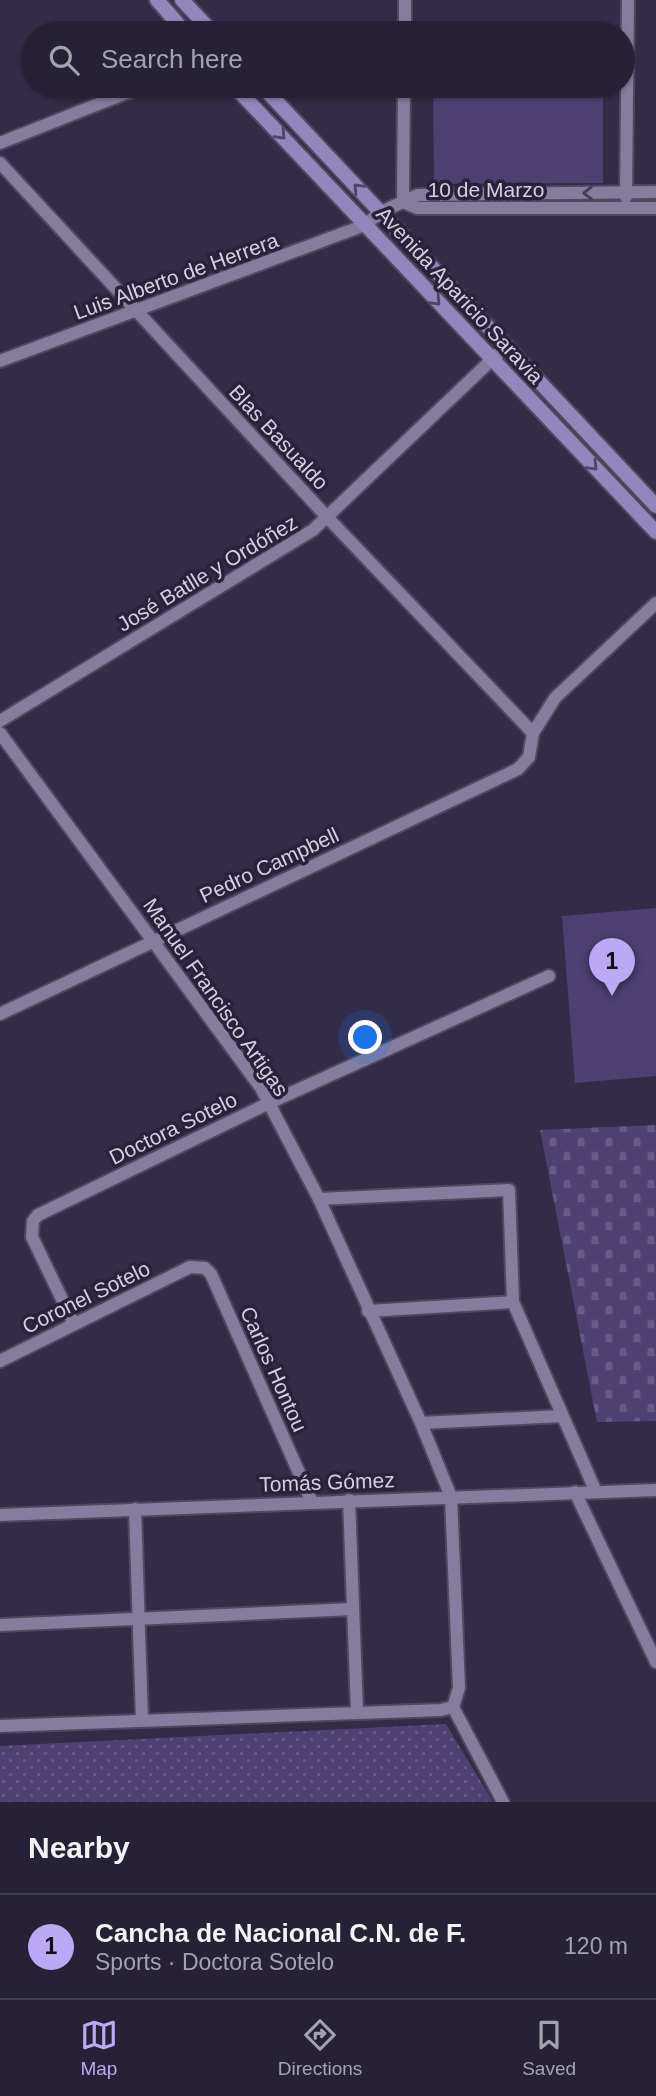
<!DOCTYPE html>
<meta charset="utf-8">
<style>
body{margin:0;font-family:Helvetica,sans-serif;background:#322e42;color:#f1f3f6}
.you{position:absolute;left:366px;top:1038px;width:24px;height:24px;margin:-18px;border:5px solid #fff;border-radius:50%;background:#1a73e8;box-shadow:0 0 0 10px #1a73e833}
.badge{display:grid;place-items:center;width:46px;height:46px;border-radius:50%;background:#bca9f5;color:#111;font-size:23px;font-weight:700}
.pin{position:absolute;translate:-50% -58px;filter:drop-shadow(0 2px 4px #0008)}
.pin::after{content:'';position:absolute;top:37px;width:24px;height:21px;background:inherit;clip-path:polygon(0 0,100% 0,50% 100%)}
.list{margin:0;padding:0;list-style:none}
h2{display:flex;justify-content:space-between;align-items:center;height:91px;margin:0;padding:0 28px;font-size:30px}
h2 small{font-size:23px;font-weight:400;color:#a4a3ad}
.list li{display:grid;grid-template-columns:46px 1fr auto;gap:21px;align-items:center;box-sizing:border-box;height:105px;padding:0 28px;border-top:2px solid #423e51}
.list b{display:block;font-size:26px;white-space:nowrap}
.list p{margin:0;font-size:23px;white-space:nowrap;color:#a4a3ad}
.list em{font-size:23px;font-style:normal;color:#a4a3ad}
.icon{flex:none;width:38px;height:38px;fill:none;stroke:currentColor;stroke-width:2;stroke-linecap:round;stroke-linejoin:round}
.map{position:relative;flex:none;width:656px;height:1802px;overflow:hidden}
.search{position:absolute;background:#262136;box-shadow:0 2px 5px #0004;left:21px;right:21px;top:21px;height:77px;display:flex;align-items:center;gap:18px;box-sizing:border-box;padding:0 24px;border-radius:38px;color:#a4a3ad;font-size:26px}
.sheet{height:196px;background:#262136}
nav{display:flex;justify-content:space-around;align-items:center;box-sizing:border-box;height:98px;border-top:2px solid #423e51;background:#262136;font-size:19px;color:#a4a3ad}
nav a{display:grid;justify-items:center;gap:4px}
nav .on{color:#bca9f5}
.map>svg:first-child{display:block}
.grass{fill:url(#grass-dots)}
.cemetery{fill:url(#cemetery-stones)}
.garden{fill:#4e4172}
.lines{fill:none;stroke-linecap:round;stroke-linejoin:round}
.street-casing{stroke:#4f485f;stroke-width:16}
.secondary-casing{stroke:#4f485f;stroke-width:18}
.street{stroke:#847d9e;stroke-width:12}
.secondary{stroke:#9386ba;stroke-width:14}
.oneway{stroke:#4e4569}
.oneway2{stroke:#443d5a}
.labels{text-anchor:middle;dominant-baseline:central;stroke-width:7;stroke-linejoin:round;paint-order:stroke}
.street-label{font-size:21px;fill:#d3cfe1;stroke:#29223d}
</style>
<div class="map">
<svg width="656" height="1802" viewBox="0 0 656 1802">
<defs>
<pattern id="grass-dots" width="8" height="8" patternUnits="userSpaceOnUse" patternTransform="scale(1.75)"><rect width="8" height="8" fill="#4e4172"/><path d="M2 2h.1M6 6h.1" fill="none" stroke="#675b86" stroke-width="1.8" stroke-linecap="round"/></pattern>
<pattern id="cemetery-stones" width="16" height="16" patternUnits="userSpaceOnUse" patternTransform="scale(1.75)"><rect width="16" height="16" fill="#4e4172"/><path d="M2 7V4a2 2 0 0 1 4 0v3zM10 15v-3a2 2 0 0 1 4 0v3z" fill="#675b86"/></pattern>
</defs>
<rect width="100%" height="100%" fill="#332c48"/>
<polygon class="grass" points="446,1724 493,1802 0,1802 0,1746"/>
<polygon class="cemetery" points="656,1125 656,1421 597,1422 540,1130"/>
<g class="garden">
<polygon points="433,86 603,86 603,183 434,184"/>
<polygon points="656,908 656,1076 575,1083 562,916"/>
</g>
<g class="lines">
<g class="street-casing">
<g id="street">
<polyline points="405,33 405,0"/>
<polyline points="0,143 144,86"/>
<polyline points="0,163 327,517 533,733"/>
<polyline points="626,197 628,0"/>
<polyline points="403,202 417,208 656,208"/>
<polyline points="403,202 404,86"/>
<polyline points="0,361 365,225 381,212 418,195 656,192"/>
<polyline points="0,721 313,530 506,346"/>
<polyline points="0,733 261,1088 319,1199 421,1423 451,1497 459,1688 453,1707 441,1710 0,1726"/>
<polyline points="0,1014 518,769 529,757 533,733 555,698 656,603"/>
<polyline points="319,1199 509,1190 513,1302 596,1492"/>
<polyline points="368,1311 513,1302"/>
<polyline points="74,1324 32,1237 33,1221 38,1215 269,1103 549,976"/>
<polyline points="0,1361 190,1267 205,1268 211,1274 312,1502"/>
<polyline points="421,1423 562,1416"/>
<polyline points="575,1492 656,1662"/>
<polyline points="349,1500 357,1711"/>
<polyline points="135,1509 142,1720"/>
<polyline points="0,1515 656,1490"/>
<polyline points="0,1625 353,1609"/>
<polyline points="453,1707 503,1802"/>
</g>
</g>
<g class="secondary-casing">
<g id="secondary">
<polyline points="157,0 186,33"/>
<polyline points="182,0 213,33"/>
<polyline points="234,86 656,532"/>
<polyline points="262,86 656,506"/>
</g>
</g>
<use href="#street" class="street"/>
<use href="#secondary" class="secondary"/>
</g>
<defs><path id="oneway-chevron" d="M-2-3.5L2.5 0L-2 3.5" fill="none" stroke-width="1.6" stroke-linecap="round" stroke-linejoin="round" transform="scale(1.75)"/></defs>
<g class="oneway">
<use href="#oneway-chevron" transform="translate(281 135) rotate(47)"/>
<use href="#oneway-chevron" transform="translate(358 188) rotate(-133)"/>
<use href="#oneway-chevron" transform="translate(436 301) rotate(47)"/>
<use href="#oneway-chevron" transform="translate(593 466) rotate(46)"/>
</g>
<use class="oneway2" href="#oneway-chevron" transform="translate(588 193) rotate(179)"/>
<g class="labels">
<g class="street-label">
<text x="486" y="189">10 de Marzo</text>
<text transform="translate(176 276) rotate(-20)">Luis Alberto de Herrera</text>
<text transform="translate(460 295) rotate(47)">Avenida Aparicio Saravia</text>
<text transform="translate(279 437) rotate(47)">Blas Basualdo</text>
<text transform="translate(207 573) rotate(-31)">José Batlle y Ordóñez</text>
<text transform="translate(269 865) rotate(-25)">Pedro Campbell</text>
<text transform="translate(216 997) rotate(55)">Manuel Francisco Artigas</text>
<text transform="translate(173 1128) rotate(-26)">Doctora Sotelo</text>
<text transform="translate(86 1297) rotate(-26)">Coronel Sotelo</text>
<text transform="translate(274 1369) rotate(66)">Carlos Hontou</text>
<text transform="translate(327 1482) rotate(-2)">Tomás Gómez</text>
</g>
</g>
</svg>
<div class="you"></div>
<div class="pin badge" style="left:612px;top:996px">1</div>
<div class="search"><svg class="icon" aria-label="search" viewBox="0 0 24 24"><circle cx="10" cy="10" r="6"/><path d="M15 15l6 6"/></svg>Search here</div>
</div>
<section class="sheet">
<h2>Nearby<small></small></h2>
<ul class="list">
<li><span class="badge">1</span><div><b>Cancha de Nacional C.N. de F.</b><p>Sports · Doctora Sotelo</p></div><em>120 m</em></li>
</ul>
</section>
<nav>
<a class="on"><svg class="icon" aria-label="map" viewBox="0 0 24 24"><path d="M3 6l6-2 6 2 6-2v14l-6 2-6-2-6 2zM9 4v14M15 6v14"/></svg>Map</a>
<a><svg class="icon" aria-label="directions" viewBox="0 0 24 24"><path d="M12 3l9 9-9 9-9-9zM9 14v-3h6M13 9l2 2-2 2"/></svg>Directions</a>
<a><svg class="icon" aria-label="saved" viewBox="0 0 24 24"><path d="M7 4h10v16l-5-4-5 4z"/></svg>Saved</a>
</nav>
